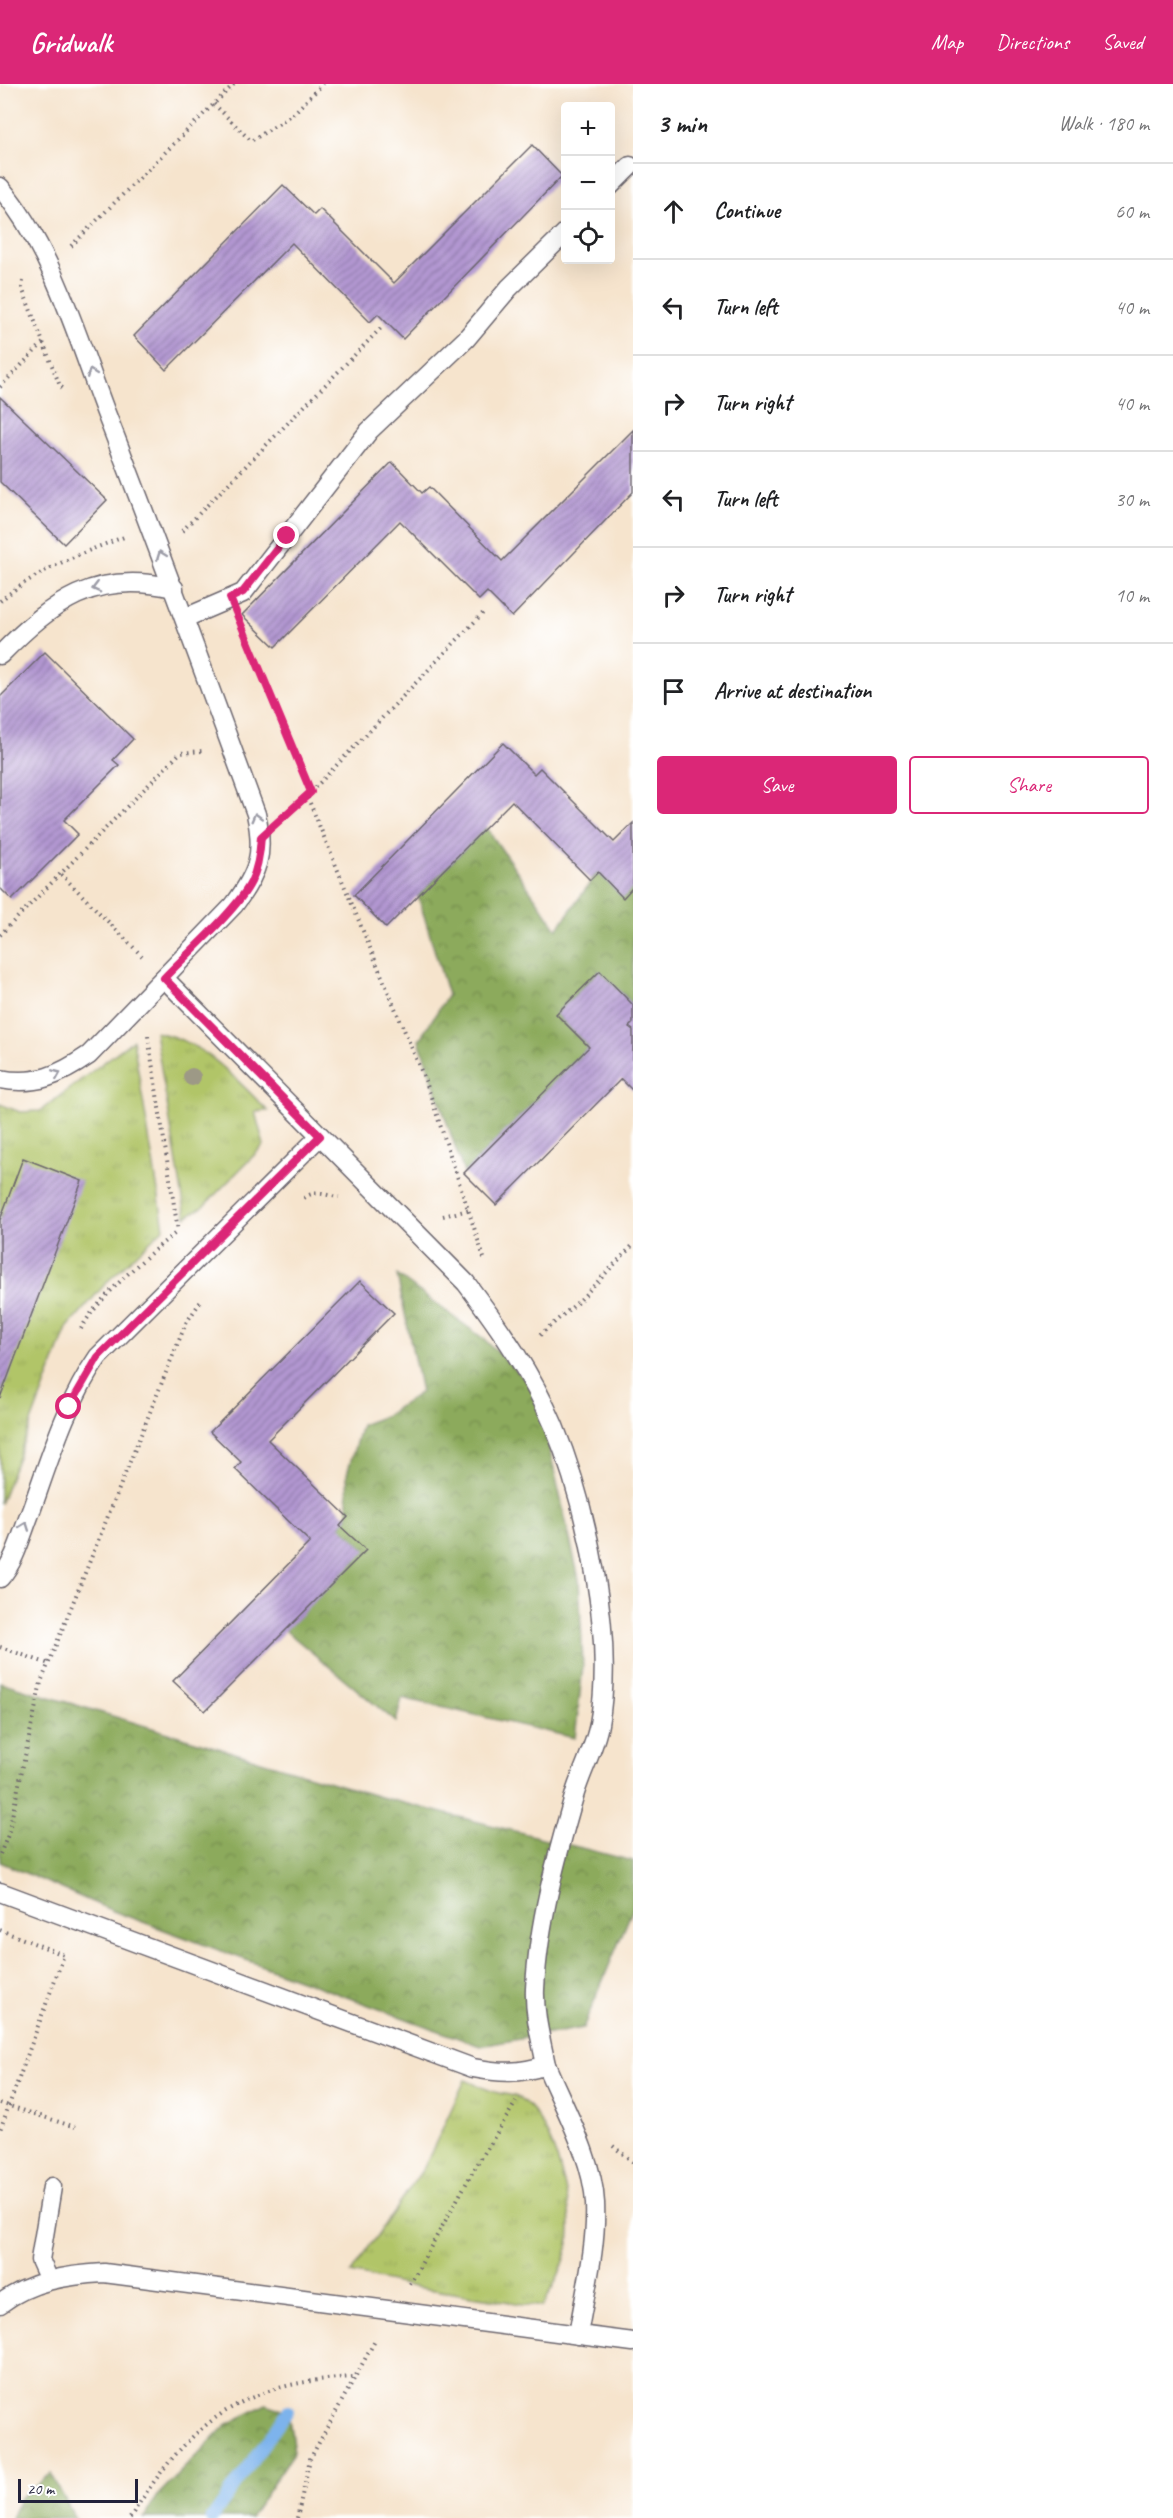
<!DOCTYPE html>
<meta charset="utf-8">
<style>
body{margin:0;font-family:Caveat,sans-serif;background:#f6f6f6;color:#202124}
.controls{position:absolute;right:18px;top:18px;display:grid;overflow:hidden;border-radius:6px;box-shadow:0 6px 24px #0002}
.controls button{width:54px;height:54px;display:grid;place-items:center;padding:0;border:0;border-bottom:2px solid #e0e0e0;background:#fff;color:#202124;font:30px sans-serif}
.scale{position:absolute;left:18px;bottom:15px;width:120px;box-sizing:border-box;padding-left:6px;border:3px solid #22223b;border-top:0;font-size:16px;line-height:21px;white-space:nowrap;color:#22223b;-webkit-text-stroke:4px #fff;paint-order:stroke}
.stop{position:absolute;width:18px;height:18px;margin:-14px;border:4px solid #db2777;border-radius:50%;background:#fff}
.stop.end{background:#db2777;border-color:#fff;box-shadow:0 2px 6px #0008}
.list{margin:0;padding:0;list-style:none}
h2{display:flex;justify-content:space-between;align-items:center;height:78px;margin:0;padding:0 24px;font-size:26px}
h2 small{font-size:20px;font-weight:400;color:#757577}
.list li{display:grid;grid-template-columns:39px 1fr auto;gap:18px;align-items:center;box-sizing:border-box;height:96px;padding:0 24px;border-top:2px solid #e0e0e0}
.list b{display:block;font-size:22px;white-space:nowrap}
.list em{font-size:20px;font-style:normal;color:#757577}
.actions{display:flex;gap:12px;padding:18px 24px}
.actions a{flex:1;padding:14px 0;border:2px solid #db2777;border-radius:6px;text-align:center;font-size:21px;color:#db2777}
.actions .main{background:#db2777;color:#fff}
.icon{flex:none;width:33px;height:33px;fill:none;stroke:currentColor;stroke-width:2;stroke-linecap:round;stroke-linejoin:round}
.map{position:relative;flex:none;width:633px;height:2434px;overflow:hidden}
header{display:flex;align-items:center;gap:36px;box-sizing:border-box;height:84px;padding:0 30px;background:#db2777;color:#fff}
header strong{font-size:28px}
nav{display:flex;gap:33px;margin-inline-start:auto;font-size:21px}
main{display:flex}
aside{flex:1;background:#fff}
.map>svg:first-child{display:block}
.grass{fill:url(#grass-tufts);stroke:#6a7452;stroke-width:1.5}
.forest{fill:url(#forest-crowns);stroke:#57664c;stroke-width:1.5}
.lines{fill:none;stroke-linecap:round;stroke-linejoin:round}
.stream{stroke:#7db3ec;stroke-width:12}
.building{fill:url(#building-hatch)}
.service-casing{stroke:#6c666e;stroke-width:21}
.path{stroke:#6c666e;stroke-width:4;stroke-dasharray:1.5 4.5;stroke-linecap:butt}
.service{stroke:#fff;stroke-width:18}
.tree{fill:#9d9986}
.oneway{stroke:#9c9ca7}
.route{stroke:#db2777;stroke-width:8}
</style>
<header>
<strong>Gridwalk</strong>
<nav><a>Map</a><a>Directions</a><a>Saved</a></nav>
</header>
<main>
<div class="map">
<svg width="633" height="2434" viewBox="0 0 633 2434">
<defs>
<pattern id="grass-tufts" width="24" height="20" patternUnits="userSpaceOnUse" patternTransform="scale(1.5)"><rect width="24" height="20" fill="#b1c568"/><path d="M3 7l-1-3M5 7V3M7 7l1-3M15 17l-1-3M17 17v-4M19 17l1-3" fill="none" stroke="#98a95b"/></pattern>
<pattern id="forest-crowns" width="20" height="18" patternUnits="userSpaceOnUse" patternTransform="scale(1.5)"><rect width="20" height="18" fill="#8caa5c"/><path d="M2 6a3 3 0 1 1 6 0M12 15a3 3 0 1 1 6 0" fill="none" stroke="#728a4d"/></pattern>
<pattern id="building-hatch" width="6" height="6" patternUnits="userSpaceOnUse" patternTransform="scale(1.5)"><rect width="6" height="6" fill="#b297d1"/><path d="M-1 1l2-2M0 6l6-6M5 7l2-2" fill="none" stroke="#907bab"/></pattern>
</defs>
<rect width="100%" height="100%" fill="#fff"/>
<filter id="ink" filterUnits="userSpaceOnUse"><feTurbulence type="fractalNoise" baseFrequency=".0167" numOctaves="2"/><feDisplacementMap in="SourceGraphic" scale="12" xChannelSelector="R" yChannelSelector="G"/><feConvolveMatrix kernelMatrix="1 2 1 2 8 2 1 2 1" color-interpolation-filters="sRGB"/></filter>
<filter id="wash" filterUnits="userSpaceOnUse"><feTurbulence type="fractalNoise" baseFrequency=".008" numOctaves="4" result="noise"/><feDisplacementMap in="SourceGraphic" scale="24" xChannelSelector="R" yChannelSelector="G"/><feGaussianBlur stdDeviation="1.35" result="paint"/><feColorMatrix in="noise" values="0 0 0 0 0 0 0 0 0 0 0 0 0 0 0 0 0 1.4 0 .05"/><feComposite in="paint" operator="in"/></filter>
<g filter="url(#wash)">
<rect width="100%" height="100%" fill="#f6e4cd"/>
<g class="grass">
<path d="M 155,948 C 203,956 235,994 268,1027 L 255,1028 L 264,1061 L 204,1122 L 186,1133 Z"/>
<polygon points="133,956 164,1144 107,1198 67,1244 0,1420 0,1020 20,1028 40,1027"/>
<path d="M 465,1996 C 475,2000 485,2005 495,2008 C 503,2011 514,2010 521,2015 C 553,2038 577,2126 568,2164 C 563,2185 553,2204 542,2223 L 409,2202 L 351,2189 L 425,2082 Z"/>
</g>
<g class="forest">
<polygon points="486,743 557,845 598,788 623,813 633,803 633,921 599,887 556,930 589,963 464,1089 419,956 448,911 418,812"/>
<polygon points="397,1191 484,1255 536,1306 579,1495 583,1582 575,1654 402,1614 396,1638 285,1546 366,1466 340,1442 348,1433 347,1390 361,1341 385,1332 421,1308"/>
<polygon points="0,1598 380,1713 633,1777 633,1824 583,1944 480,1962 113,1827 0,1778"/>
<polygon points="266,2320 288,2327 294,2368 250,2434 144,2434 156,2413 226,2341"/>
<polygon points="51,2390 75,2434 11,2434 20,2414"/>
</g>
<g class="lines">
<polyline class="stream" points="212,2434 288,2327"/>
</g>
<g id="blocks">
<g class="building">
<polygon points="532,61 562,92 403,255 378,230 370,238 292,159 166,286 134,252 283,101 314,131 320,125 394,199"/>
<polygon points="0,313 107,416 64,460 0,398"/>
<polygon points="633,346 633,408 512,533 487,508 479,516 400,437 275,563 242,531 392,378 422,409 429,403 502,477"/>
<polygon points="45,568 133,655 113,676 119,681 64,736 78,750 12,816 0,804 0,613"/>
<polygon points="503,659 534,690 540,684 614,758 633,739 633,803 623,814 598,788 590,796 512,717 386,844 354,811"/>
<polygon points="600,887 633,921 633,939 629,943 633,946 633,1007 621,995 496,1121 464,1089 589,963 556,930"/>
<polygon points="23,1074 82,1097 0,1314 0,1136"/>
<polygon points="360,1197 394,1229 268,1356 348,1433 340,1442 366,1466 205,1627 173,1597 310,1458 235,1385 241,1378 210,1348"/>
</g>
</g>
</g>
<g filter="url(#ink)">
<use href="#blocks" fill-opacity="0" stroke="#6c666e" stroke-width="1.5"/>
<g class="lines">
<g class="service-casing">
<g id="service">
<polyline points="610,102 630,82"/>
<path d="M 0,103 C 53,166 77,253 106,329 C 158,462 207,596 256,730 C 265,770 258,789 234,821 L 89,971 C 60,991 36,1002 0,995"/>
<polyline points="185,534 243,509 369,347 466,255 509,204 566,148"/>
<path d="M 0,571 C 54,517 94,486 174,504"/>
<path d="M 164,894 L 466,1199 C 500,1244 532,1290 554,1342 C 587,1422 615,1554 599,1640 C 595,1663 582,1686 575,1709 C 557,1771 538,1839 535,1905 C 534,1930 541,1956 546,1981"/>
<path d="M 0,1494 C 16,1476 22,1449 31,1427 C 50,1374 66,1319 98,1273 L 320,1052"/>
<path d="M 0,1808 L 473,1984 C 500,1989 520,1990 546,1981 C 563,2022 593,2074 595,2119 C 597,2163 585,2208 578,2251"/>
<polyline points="49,2196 40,2176 52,2103"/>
<path d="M 0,2220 C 30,2197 67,2191 104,2189 L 633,2258"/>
</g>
</g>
<g class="path">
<polyline points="214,20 251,57 291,32 323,0"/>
<polyline points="71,162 234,0"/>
<polyline points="23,197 22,204 60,302 65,306"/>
<polyline points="0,303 43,259"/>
<polyline points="182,447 383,242"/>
<path d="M 0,517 C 37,486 79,470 124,453"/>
<polyline points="242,542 311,708"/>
<polyline points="307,712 484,528"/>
<polyline points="286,731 307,712 427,1001 484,1174"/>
<polyline points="61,790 142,872"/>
<polyline points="0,851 180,669 202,667"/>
<polyline points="148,952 178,1147"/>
<path d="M 304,1114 C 316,1105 326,1112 339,1113"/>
<polyline points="443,1132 469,1126"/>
<path d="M 81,1245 C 95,1217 151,1167 177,1148"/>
<polyline points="540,1251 579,1217 633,1161"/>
<polyline points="0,1563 49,1580"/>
<polyline points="0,1770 8,1751 41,1598 186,1239 201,1217"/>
<polyline points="0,1846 64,1871 0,2046"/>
<polyline points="0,2019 75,2043"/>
<polyline points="613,2062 633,2078"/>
<polyline points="410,2200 472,2089 516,2018"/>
<path d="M 130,2434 C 188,2340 240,2298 354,2293"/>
<polyline points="297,2434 310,2375 376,2255"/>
</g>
<use href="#service" class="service"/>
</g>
<circle class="tree" cx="192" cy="993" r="9"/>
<defs><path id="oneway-chevron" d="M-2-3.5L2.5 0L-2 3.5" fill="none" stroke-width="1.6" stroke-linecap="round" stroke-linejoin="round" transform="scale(1.5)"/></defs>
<g class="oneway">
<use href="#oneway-chevron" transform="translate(91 289) rotate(-111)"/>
<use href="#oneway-chevron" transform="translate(161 471) rotate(-111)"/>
<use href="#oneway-chevron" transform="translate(96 504) rotate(166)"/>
<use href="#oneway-chevron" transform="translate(256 733) rotate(-105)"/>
<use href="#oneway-chevron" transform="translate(57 990) rotate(-23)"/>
<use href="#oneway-chevron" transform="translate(25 1442) rotate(-70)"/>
</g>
</g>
<g class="lines" filter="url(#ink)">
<path class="route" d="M 69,1323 L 98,1273 L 320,1052 L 164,894 C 187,870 237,826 251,798 C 258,784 260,769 261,753 L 311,708 L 230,514 L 243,508 L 287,452"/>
</g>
</svg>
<div class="controls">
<button>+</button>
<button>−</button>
<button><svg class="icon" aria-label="locate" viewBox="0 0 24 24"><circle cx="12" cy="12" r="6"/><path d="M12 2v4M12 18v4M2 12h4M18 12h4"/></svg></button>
</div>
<div class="scale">20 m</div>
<div class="stop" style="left:69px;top:1323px"></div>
<div class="stop end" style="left:287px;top:452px"></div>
</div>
<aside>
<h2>3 min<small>Walk · 180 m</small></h2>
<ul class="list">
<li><svg class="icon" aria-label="ahead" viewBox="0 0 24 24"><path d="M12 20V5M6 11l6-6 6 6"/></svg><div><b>Continue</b></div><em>60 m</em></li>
<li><svg class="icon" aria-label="left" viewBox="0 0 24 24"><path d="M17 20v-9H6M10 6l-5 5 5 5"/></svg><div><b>Turn left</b></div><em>40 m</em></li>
<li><svg class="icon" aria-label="right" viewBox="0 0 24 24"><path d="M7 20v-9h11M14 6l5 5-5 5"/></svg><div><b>Turn right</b></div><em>40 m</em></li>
<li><svg class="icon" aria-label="left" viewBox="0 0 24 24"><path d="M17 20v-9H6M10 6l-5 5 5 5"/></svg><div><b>Turn left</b></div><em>30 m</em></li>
<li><svg class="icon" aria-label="right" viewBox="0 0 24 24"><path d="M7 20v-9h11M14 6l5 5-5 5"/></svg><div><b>Turn right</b></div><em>10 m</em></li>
<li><svg class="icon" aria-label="arrive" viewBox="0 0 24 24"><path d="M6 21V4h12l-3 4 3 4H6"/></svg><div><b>Arrive at destination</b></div></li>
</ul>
<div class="actions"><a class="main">Save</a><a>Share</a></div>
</aside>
</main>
